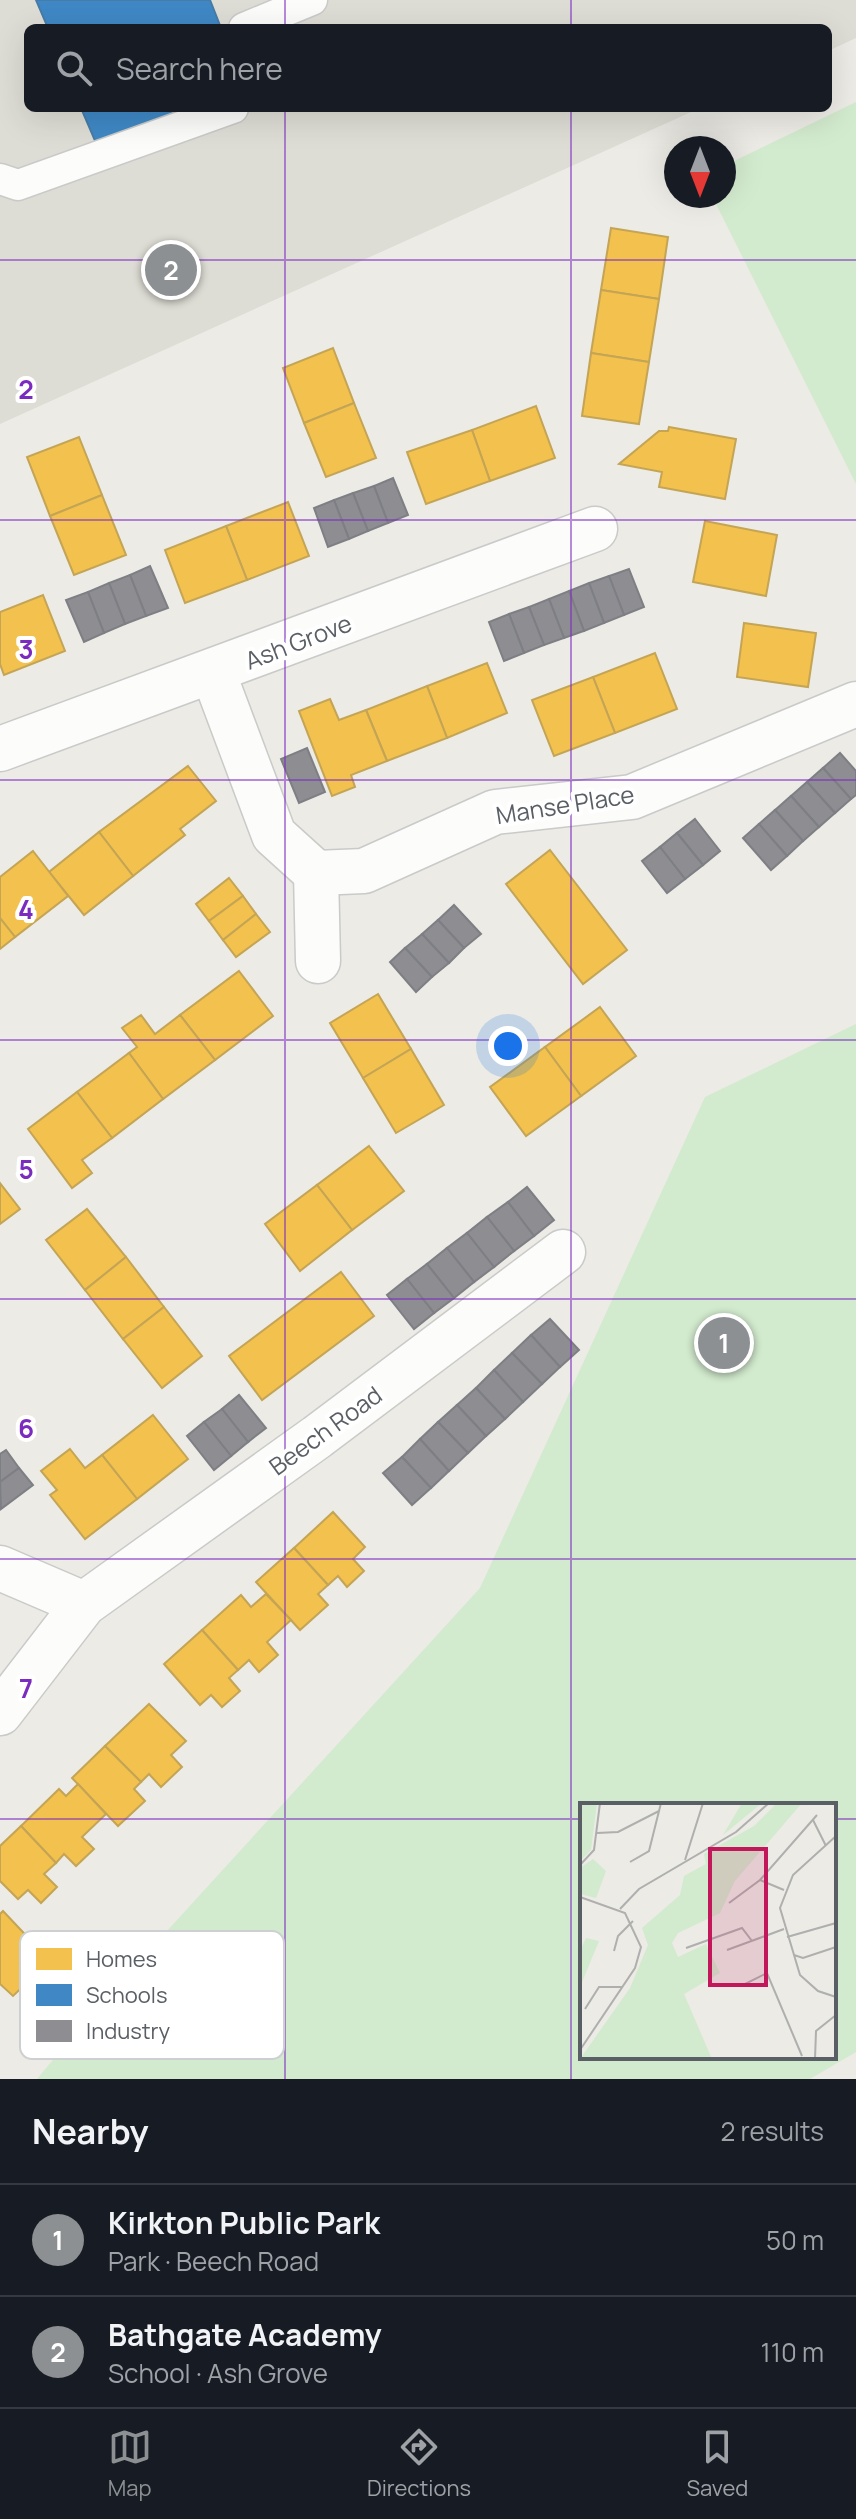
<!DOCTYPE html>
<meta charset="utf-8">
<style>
body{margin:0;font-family:Manrope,sans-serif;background:#242831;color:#f1f3f6}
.compass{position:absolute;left:664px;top:136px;width:72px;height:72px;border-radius:50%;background:#171b24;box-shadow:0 8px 32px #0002;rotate:180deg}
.you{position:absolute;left:508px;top:1046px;width:28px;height:28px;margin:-20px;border:6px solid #fff;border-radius:50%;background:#1a73e8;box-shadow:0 0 0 12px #1a73e833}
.badge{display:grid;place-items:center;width:52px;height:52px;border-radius:50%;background:#8d9092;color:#fff;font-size:26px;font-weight:700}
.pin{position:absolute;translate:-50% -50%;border:4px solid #fff;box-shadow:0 2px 8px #0006}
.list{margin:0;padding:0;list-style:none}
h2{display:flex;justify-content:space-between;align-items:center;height:104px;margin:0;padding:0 32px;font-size:34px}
h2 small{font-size:26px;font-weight:400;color:#9ea1a6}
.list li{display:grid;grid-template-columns:52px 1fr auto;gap:24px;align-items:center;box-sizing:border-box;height:112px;padding:0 32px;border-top:2px solid #363941}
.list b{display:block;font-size:30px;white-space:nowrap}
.list p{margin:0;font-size:26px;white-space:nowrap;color:#9ea1a6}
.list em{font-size:26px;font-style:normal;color:#9ea1a6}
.icon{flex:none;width:44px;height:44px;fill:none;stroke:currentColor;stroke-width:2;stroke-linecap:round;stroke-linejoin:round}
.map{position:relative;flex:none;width:856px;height:2079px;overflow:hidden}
.search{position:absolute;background:#171b24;box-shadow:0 8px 32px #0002;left:24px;right:24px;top:24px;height:88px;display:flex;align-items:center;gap:20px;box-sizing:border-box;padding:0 28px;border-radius:12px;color:#9ea1a6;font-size:30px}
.sheet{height:328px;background:#171b24}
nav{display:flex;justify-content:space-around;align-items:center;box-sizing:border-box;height:112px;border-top:2px solid #363941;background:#171b24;font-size:22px;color:#9ea1a6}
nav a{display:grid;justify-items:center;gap:4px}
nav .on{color:#8d9092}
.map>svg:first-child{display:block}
.education{fill:#deddd5}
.green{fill:#d2eace;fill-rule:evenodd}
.homes{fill:#f2c14e;stroke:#c4a455;stroke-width:2}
.schools{fill:#3f88c5;stroke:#477ca8;stroke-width:2}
.industry{fill:#8d8d92;stroke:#7e7f84;stroke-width:2}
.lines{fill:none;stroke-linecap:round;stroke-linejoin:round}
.lane-casing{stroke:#c9cac9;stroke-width:33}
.street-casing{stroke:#c9cac9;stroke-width:47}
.lane{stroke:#fcfcfb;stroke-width:30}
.street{stroke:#fcfcfb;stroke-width:44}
.grid{fill:none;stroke:#7b2cbf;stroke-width:2;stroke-opacity:0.55}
.labels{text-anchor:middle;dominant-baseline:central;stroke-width:8;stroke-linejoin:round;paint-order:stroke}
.street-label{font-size:24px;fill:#5a5f65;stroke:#fff}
.inset-road{fill:none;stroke:#aeafae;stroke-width:2}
.view{fill:#c2185b;fill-opacity:0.15;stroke:#c2185b;stroke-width:4}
.inset-edge{fill:none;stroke:#5a5f65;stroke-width:4}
.key{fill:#fff;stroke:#cecfd1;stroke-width:2}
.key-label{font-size:22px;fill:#5a5f65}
.grid-label{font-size:26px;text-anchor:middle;font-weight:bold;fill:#7b2cbf;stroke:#fff;stroke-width:8;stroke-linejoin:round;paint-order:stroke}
</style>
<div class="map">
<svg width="856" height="2079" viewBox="0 0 856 2079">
<rect width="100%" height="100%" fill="#ecebe5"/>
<polygon class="education" points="0,0 856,0 856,38 828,51 828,28 28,28 28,108 700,108 0,424"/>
<g class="green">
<polygon points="856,102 856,484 712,196 724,196 724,166"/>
<path d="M 856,1024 L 856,2052 L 810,2079 L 37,2079 L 93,2012 L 480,1588 L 705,1097 ZM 582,1805 L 834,1805 L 834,2057 L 582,2057 Z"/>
</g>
<g class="homes">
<polygon points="611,228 668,237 659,299 601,290"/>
<polygon points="601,290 659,299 649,362 591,353"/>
<polygon points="333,348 354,403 304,423 283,368"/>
<polygon points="591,353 649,362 639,424 582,416"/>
<polygon points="354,403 376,458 326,477 304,423"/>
<polygon points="536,406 555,458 490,481 472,430"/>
<polygon points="669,427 736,439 725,499 659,487 662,472 619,464 659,431 668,431"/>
<polygon points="472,430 490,481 426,504 407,452"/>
<polygon points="79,437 102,495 50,516 27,457"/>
<polygon points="102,495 126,555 74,575 50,516"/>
<polygon points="288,502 309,556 247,580 226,526"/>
<polygon points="705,521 777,535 766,596 693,582"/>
<polygon points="226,526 247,580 185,603 165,550"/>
<polygon points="43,595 65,651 4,675 0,664 0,612"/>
<polygon points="744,623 816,633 808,687 737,677"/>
<polygon points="655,653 677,709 615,733 593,677"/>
<polygon points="487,663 507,713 447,738 427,686"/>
<polygon points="593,677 615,733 554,756 532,700"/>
<polygon points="427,686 447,738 387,761 366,710"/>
<polygon points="330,699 339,720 366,710 387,761 351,775 355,787 332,796 299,711"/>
<polygon points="188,766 216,801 180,829 185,835 133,876 99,832"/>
<polygon points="99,832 133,876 84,915 49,872"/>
<polygon points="550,850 627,950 583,984 506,884"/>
<polygon points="33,851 68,896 15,937 0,918 0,877"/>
<polygon points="229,878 243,896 209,921 196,904"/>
<polygon points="243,896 256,914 223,940 209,921"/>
<polygon points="256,914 270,932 236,957 223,940"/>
<polygon points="0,918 15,937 0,949"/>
<polygon points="239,971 273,1016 215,1060 180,1015"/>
<polygon points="378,994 411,1049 363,1078 330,1023"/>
<polygon points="600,1007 636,1056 581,1096 545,1047"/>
<polygon points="141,1015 155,1034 180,1015 215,1060 163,1099 129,1053 137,1047 122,1028"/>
<polygon points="545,1047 581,1096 526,1136 490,1087"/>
<polygon points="411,1049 444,1105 396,1133 363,1078"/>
<polygon points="129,1053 163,1099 112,1138 77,1092"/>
<polygon points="77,1092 112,1138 82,1160 92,1173 72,1188 28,1129"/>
<polygon points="369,1146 404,1191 352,1230 317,1185"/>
<polygon points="0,1183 20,1209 0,1224"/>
<polygon points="317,1185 352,1230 300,1271 265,1224"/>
<polygon points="87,1209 126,1257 85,1290 46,1240"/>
<polygon points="126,1257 164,1307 123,1339 85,1290"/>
<polygon points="341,1272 374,1316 262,1400 229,1356"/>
<polygon points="164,1307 202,1356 162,1388 123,1339"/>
<polygon points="153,1415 188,1459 137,1499 102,1455"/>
<polygon points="70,1449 85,1468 102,1455 137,1499 85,1539 50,1495 57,1490 41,1471"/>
<polygon points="333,1512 365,1547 353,1559 364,1571 347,1587 338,1576 328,1585 294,1548"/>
<polygon points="294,1548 328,1585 318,1594 328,1605 300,1630 256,1582"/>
<polygon points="266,1594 291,1620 267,1642 278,1655 259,1672 249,1660 238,1670 202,1630 241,1595 251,1607"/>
<polygon points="202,1630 238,1670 229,1678 240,1691 222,1707 211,1695 200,1705 164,1664"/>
<polygon points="149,1704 186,1741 171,1755 182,1767 161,1787 149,1774 141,1782 105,1746"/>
<polygon points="105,1746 141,1782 134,1789 145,1801 118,1826 72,1778"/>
<polygon points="78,1784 106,1814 82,1837 94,1849 76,1866 64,1854 56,1863 21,1826 59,1789 66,1796"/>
<polygon points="21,1826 56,1863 44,1874 57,1887 41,1903 28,1890 18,1899 0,1881 0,1846"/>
<polygon points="3,1911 37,1947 20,1963 33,1977 13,1996 0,1984 0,1914"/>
</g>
<g class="schools">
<polygon points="36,0 210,0 221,28 48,28"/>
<polygon points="81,108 198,108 99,150"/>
</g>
<g class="industry">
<polygon points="393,478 408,515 388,523 374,486"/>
<polygon points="374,486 388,523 368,531 353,493"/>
<polygon points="353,493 368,531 349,539 334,500"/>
<polygon points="334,500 349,539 328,547 314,508"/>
<polygon points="150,566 168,608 146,616 130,575"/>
<polygon points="629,569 644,607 624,615 609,576"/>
<polygon points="130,575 146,616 125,624 109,583"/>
<polygon points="609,576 624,615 604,623 589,583"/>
<polygon points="109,583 125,624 104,633 88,592"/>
<polygon points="589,583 604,623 584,631 569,591"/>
<polygon points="569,591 584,631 564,638 549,599"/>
<polygon points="88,592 104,633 84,642 66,600"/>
<polygon points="549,599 564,638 544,645 529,607"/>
<polygon points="529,607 544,645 524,653 509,614"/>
<polygon points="509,614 524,653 504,661 489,622"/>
<polygon points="307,748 325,792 299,803 281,759"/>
<polygon points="840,753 856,771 856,795 851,799 823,768"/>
<polygon points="823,768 851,799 835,813 807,782"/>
<polygon points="807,782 835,813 819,827 791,796"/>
<polygon points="791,796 819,827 803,841 775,810"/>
<polygon points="775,810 803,841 787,856 759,824"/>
<polygon points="695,819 720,851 703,865 677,833"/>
<polygon points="759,824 787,856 771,870 743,838"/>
<polygon points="677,833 703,865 685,879 660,847"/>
<polygon points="660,847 685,879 667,893 642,861"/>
<polygon points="454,905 481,934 464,948 438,920"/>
<polygon points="438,920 464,948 449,963 422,934"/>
<polygon points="422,934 449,963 432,977 405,948"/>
<polygon points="405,948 432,977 416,992 390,962"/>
<polygon points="527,1187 554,1220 534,1236 508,1202"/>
<polygon points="508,1202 534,1236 514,1251 487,1217"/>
<polygon points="487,1217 514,1251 494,1267 467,1233"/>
<polygon points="467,1233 494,1267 474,1282 447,1248"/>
<polygon points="447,1248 474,1282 454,1298 427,1264"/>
<polygon points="427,1264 454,1298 434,1313 407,1279"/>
<polygon points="407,1279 434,1313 414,1329 387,1295"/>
<polygon points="550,1319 579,1350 560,1367 531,1335"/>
<polygon points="531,1335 560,1367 542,1384 512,1353"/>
<polygon points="512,1353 542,1384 523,1402 494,1370"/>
<polygon points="494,1370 523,1402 505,1419 476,1388"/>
<polygon points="476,1388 505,1419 486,1436 457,1405"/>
<polygon points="239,1395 266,1428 248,1442 222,1409"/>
<polygon points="457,1405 486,1436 468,1453 438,1422"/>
<polygon points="222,1409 248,1442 231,1456 204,1422"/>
<polygon points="204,1422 231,1456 214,1470 187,1436"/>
<polygon points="438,1422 468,1453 449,1471 420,1439"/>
<polygon points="420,1439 449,1471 431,1488 402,1457"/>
<polygon points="6,1450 19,1468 0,1482 0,1454"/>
<polygon points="402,1457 431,1488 412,1505 383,1473"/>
<polygon points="19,1468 33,1485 1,1509 0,1482"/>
</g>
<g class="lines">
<g class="lane-casing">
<g id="lane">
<polyline points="244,28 312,0"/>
<polyline points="0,179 18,185 233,108"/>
</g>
</g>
<g class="street-casing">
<g id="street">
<polyline points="213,672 274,835 316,873 364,871 495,812 632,797 856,704"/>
<polyline points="0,749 595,529"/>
<polyline points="316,873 318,961"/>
<polyline points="0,1568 84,1604"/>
<polyline points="0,1713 84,1604 317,1437 563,1252"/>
</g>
</g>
<use href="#lane" class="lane"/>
<use href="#street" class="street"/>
</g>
<path class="grid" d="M 285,0 L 285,28M 571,0 L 571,28M 285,108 L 285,2079M 571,108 L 571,2079M 0,260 L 856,260M 0,520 L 856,520M 0,780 L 856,780M 0,1040 L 856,1040M 0,1299 L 856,1299M 0,1559 L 856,1559M 0,1819 L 582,1819M 834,1819 L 856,1819"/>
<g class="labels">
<g class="street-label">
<text transform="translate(298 641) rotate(-21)">Ash Grove</text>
<text transform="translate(565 804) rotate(-9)">Manse Place</text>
<text transform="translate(325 1430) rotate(-36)">Beech Road</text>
</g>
</g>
<g transform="translate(580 1803)">
<rect width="256" height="256" fill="#ecebe5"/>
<path d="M 0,0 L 17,0 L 11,47 L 0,58 ZM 162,0 L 182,0 L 143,32 ZM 197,0 L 222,0 L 155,78 L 140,110 L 98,130 L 92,140 L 98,154 L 126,141 L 140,170 L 104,191 L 132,256 L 0,256 L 50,185 L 68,142 L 62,125 L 100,92 L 104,73 L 126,61 L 124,51 L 174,23 ZM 13,56 L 26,68 L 16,95 L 0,91 L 0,65 ZM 6,135 L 19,138 L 0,184 L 0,148 Z" fill="#d2eace"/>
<path class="inset-road" d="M 233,17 L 246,43M 17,30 L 38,29 L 79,8M 256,33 L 213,72 L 200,105 L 220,172 L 238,188 L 256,194M 105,57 L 123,0M 50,59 L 69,48 L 81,0M 0,62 L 14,47 L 20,0M 180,77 L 204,87M 0,94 L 45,110 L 61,144 L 55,165 L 0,247M 149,100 L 180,77 L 237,12M 40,106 L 59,86 L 156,29 L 189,0M 207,134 L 256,120M 106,145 L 162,125 L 172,138M 147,147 L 204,126M 34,148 L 38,133 L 53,118M 214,152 L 223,155 L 256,144M 161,183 L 187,170 L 222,253M 5,206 L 19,184 L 43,184M 235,256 L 236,228 L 256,212"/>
<path class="view" d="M 130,46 L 186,46 L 186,182 L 130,182 Z"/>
<rect width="256" height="256" class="inset-edge"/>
</g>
<rect x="20" y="1931" width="264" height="128" rx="12" class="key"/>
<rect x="36" y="1948" width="36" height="22" fill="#f2c14e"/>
<rect x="36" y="1984" width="36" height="22" fill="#3f88c5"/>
<rect x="36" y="2020" width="36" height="22" fill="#8d8d92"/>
<g class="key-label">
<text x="86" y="1967">Homes</text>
<text x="86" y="2003">Schools</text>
<text x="86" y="2039">Industry</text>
</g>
<g class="grid-label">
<text x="26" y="399">2</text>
<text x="26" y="659">3</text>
<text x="26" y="919">4</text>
<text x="26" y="1179">5</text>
<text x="26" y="1438">6</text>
<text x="26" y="1698">7</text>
</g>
</svg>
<svg class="compass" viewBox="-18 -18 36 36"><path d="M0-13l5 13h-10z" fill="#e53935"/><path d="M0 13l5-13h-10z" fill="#9ea1a6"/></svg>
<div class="you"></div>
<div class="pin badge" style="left:724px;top:1343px">1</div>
<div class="pin badge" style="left:171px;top:270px">2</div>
<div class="search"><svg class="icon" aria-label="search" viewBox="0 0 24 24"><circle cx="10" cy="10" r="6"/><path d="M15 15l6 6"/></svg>Search here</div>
</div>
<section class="sheet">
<h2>Nearby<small>2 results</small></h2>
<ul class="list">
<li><span class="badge">1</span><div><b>Kirkton Public Park</b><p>Park · Beech Road</p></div><em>50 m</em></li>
<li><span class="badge">2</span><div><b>Bathgate Academy</b><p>School · Ash Grove</p></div><em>110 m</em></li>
</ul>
</section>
<nav>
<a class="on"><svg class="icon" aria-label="map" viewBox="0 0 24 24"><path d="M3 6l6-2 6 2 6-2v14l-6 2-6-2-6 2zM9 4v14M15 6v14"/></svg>Map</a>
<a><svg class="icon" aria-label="directions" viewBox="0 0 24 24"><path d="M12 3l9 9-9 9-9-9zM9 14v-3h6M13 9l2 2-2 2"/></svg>Directions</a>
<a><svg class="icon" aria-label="saved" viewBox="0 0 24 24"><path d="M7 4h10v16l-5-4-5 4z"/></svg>Saved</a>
</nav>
